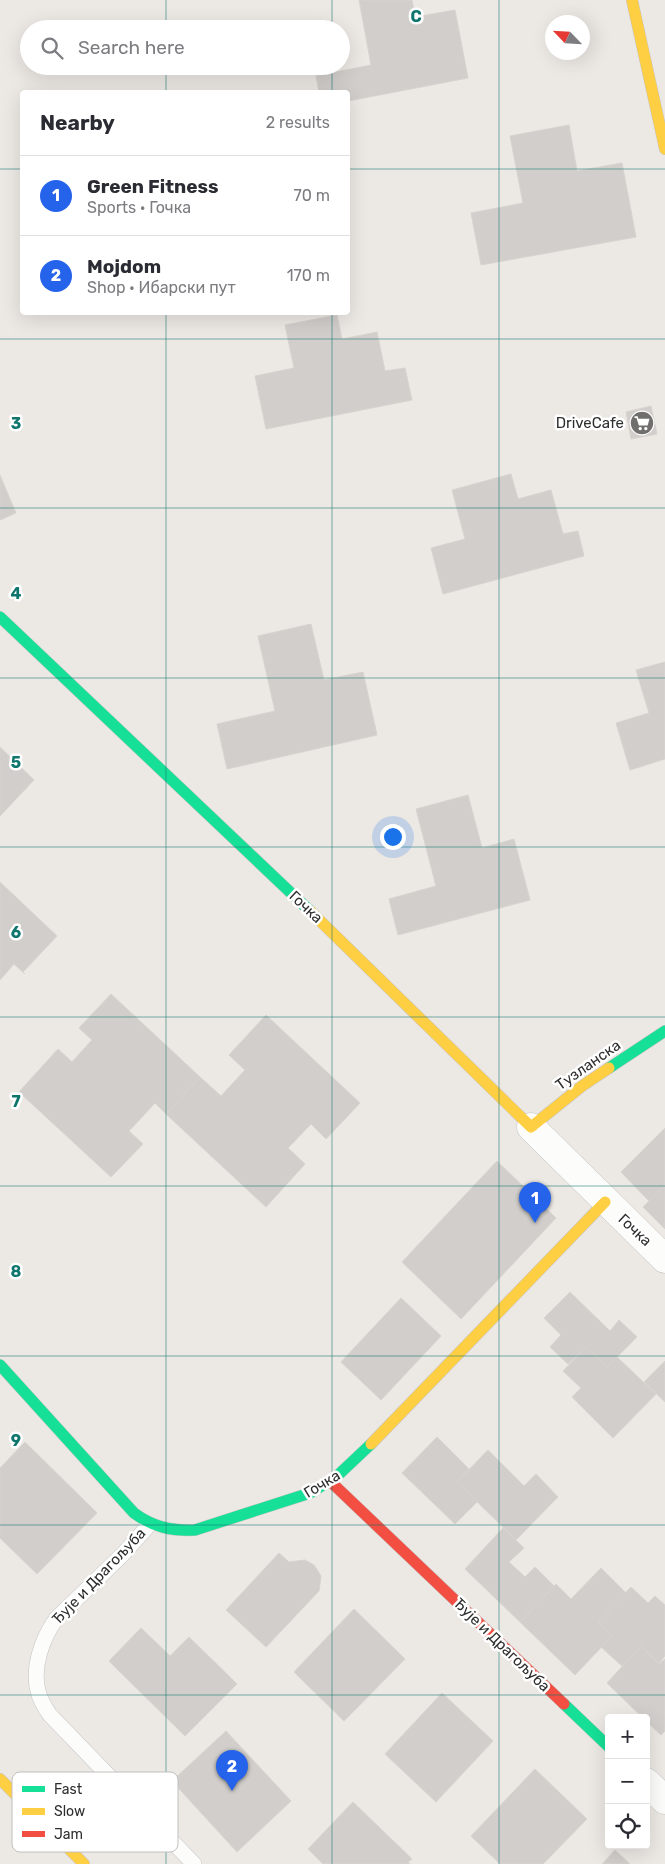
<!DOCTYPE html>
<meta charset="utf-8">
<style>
body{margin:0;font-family:Rubik,sans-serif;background:#f2f2f3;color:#2b2b33}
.controls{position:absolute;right:15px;bottom:15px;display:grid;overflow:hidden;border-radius:5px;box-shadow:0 5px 20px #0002}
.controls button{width:45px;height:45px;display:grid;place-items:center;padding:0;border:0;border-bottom:1px solid #e1e1e2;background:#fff;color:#2b2b33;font:25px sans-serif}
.compass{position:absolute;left:545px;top:15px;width:45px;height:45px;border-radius:50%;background:#fff;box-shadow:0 5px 20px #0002;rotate:295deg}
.you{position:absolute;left:392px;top:836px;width:18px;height:18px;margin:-12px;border:4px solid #fff;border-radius:50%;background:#1a73e8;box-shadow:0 0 0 8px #1a73e833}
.badge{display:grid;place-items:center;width:32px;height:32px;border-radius:50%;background:#2563eb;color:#fff;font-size:16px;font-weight:700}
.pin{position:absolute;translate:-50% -41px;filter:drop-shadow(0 1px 2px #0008)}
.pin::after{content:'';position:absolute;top:26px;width:18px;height:15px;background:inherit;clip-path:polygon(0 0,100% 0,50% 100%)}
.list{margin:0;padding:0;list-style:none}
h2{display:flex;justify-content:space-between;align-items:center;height:65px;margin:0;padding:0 20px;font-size:21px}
h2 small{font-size:16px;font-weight:400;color:#7c7c81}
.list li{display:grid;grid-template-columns:32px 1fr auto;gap:15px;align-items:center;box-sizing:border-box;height:80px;padding:0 20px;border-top:1px solid #e1e1e2}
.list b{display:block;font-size:19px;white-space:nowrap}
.list p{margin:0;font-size:16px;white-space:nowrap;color:#7c7c81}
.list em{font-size:16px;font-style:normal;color:#7c7c81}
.icon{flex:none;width:28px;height:28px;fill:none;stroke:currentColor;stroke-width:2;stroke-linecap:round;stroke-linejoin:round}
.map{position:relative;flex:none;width:665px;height:1864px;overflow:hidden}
.search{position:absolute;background:#fff;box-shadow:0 5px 20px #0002;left:20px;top:20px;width:330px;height:55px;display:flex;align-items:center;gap:12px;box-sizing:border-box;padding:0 18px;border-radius:28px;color:#7c7c81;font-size:19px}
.panel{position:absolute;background:#fff;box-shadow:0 5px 20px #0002;left:20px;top:90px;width:330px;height:225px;border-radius:5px}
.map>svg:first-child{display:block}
.building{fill:#d1cecb;stroke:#d7d4d0}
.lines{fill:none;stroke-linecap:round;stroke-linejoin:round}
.lane-casing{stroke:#c5c4c5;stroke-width:16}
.street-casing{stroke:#c5c4c5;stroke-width:29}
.fast-casing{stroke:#c5c4c5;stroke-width:12}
.slow-casing{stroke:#c5c4c5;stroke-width:12}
.jam-casing{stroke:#c5c4c5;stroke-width:12}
.lane{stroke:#fcfcfb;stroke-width:15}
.street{stroke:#fcfcfb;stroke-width:28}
.fast{stroke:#16e098;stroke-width:11}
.slow{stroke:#ffcf43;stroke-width:11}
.jam{stroke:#f24e42;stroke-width:11}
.grid{fill:none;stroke:#0f766e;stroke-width:1;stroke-opacity:0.55}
.labels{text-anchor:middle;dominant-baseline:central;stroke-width:5;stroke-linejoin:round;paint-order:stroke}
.poi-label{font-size:15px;fill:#2e2e2e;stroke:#fff;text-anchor:end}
.street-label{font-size:15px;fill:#2e2e2e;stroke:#fff}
.key{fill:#fff;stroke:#c0c0c0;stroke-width:1}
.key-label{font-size:14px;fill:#2e2e2e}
.grid-label{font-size:16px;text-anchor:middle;font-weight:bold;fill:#0f766e;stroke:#fff;stroke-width:5;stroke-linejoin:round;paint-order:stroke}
</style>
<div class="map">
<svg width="665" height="1864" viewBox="0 0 665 1864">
<rect width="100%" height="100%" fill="#ece8e4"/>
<g class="building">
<polygon points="359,0 412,0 415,17 455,10 468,78 348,101 348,92 319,92 316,76 371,65"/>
<polygon points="569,125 577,171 622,163 636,237 481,265 471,213 523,203 510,136"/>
<polygon points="337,315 342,339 377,332 385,371 405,368 412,400 266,429 255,376 294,368 285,325"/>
<polygon points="651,406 657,434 631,439 626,412"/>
<polygon points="511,474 518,499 551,490 563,534 578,531 584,556 443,594 431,548 465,539 452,490"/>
<polygon points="0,475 16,513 0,520"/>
<polygon points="311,624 324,680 363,672 377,735 227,769 217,724 275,711 258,636"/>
<polygon points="665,662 665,759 630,770 616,723 649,713 636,670"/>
<polygon points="0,747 34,780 0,816"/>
<polygon points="468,795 482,848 514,839 530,900 398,935 389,899 436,886 416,809"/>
<polygon points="0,882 57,936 23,972 25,974 14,964 0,980"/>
<polygon points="111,994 200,1077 166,1114 155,1103 129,1131 143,1144 111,1177 19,1092 58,1049 72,1062 92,1040 79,1028"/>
<polygon points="266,1015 360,1103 326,1139 311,1124 288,1148 305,1164 266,1207 166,1114 200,1077 221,1096 245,1070 229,1055"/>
<polygon points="665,1128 665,1185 649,1201 621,1172"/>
<polygon points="497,1161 556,1218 461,1319 402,1262"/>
<polygon points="665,1185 665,1229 643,1207"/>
<polygon points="570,1292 610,1331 619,1320 637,1337 607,1367 586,1347 568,1364 550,1347 561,1335 544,1318"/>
<polygon points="401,1298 441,1336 381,1400 341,1362"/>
<polygon points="586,1347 607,1367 617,1357 656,1394 613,1438 572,1397 581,1388 563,1371"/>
<polygon points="665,1361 665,1402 644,1382"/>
<polygon points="437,1437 469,1469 457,1482 477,1502 455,1524 402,1473"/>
<polygon points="25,1442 97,1513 37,1574 0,1538 0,1468"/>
<polygon points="488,1450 524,1486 536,1474 558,1497 516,1540 457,1482"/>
<polygon points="503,1528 524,1548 509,1562 525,1577 535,1567 554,1586 520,1622 465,1569"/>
<polygon points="279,1553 289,1562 305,1560 314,1565 321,1576 319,1591 266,1647 226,1610"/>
<polygon points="601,1568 626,1593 598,1622 612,1636 575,1675 520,1622 556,1584 571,1599"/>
<polygon points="631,1587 648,1603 655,1596 665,1605 665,1656 659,1663 641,1646 622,1666 601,1647 612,1636 598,1622"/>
<polygon points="354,1609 405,1659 344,1721 294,1672"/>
<polygon points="141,1628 170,1656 189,1637 237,1684 185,1736 109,1661"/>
<polygon points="641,1646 659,1664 665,1659 665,1731 661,1735 646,1721 646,1718 643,1718 607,1683"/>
<polygon points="442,1693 493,1741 436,1802 385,1754"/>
<polygon points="226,1731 291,1801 237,1852 172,1781"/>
<polygon points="535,1769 587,1819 543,1864 500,1864 471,1836"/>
<polygon points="353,1802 412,1859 408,1862 410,1864 323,1864 308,1849"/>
<polygon points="615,1850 630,1864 602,1864"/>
</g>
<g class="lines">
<g class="lane-casing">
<path id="lane" d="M 149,1525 L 124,1553 L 56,1619 C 42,1639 32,1667 38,1691 C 40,1700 45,1708 50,1715 L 194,1864"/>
</g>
<g class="street-casing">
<g id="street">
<polyline points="531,1127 665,1259"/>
<polyline points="646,1782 665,1800"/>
</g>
</g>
<g class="fast-casing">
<g id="fast">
<polyline points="0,617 310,911"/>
<polyline points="609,1068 665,1031"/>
<path d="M 0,1365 L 134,1513 C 153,1527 171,1531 195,1530 L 310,1493 L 336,1477 L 371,1444"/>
<polyline points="564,1704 609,1747"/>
</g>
</g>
<g class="slow-casing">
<g id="slow">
<polyline points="632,0 665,149"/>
<polyline points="310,911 531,1127 582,1086 609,1068"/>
<polyline points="371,1444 605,1202"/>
<polyline points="0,1779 84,1864"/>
</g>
</g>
<g class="jam-casing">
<polyline id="jam" points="331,1482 564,1704"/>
</g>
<use href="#lane" class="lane"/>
<use href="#street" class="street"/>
<use href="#fast" class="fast"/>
<use href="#slow" class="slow"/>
<use href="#jam" class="jam"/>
</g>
<path class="grid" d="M 166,0 L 166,29M 332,0 L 332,29M 499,0 L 499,1864M 166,66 L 166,92M 332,66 L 332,92M 0,169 L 22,169M 348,169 L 665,169M 166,312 L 166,1864M 332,312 L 332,1864M 0,339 L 665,339M 0,508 L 665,508M 0,678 L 665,678M 0,847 L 665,847M 0,1017 L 665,1017M 0,1186 L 665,1186M 0,1356 L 665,1356M 0,1525 L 665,1525M 0,1695 L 665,1695"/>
<defs>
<g id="supermarket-disc" transform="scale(1.25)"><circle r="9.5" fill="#706f6e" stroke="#fff"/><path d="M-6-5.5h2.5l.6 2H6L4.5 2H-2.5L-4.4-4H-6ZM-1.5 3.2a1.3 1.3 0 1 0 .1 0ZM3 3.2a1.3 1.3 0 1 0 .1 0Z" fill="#fff"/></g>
</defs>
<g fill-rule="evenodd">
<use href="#supermarket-disc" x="642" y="423"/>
</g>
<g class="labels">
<g class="poi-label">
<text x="624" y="423">DriveCafe</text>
</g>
<g class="street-label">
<text transform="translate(306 907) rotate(43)">Гочка</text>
<text transform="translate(588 1065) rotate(-35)">Тузланска</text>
<text transform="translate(635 1230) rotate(43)">Гочка</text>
<text transform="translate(322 1484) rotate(-31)">Гочка</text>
<text transform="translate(99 1576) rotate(-46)">Ђује и Драгољуба</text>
<text transform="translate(502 1645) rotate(44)">Ђује и Драгољуба</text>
</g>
</g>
<rect x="12" y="1772" width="166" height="80" rx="8" class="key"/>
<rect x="22" y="1786" width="23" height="6" fill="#16e098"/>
<rect x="22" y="1808" width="23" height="7" fill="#ffcf43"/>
<rect x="22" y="1831" width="23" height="6" fill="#f24e42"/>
<g class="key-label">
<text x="54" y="1794">Fast</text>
<text x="54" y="1816">Slow</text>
<text x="54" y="1839">Jam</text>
</g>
<g class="grid-label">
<text x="416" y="22">C</text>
<text x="16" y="429">3</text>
<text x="16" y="599">4</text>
<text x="16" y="768">5</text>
<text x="16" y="938">6</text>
<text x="16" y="1107">7</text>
<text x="16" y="1277">8</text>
<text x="16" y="1446">9</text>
</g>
</svg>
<div class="controls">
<button>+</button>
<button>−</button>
<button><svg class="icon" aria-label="locate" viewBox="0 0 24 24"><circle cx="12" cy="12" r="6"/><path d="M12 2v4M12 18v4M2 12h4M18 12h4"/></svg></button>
</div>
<svg class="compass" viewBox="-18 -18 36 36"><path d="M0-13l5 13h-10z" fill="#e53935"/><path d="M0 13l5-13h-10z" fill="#7c7c81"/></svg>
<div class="you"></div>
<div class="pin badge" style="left:535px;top:1223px">1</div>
<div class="pin badge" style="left:232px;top:1791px">2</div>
<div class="search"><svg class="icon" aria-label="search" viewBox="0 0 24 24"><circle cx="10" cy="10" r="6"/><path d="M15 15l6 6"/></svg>Search here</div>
<section class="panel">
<h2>Nearby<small>2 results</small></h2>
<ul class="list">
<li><span class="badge">1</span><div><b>Green Fitness</b><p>Sports · Гочка</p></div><em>70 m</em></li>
<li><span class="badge">2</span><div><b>Mojdom</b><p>Shop · Ибарски пут</p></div><em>170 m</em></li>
</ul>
</section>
</div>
